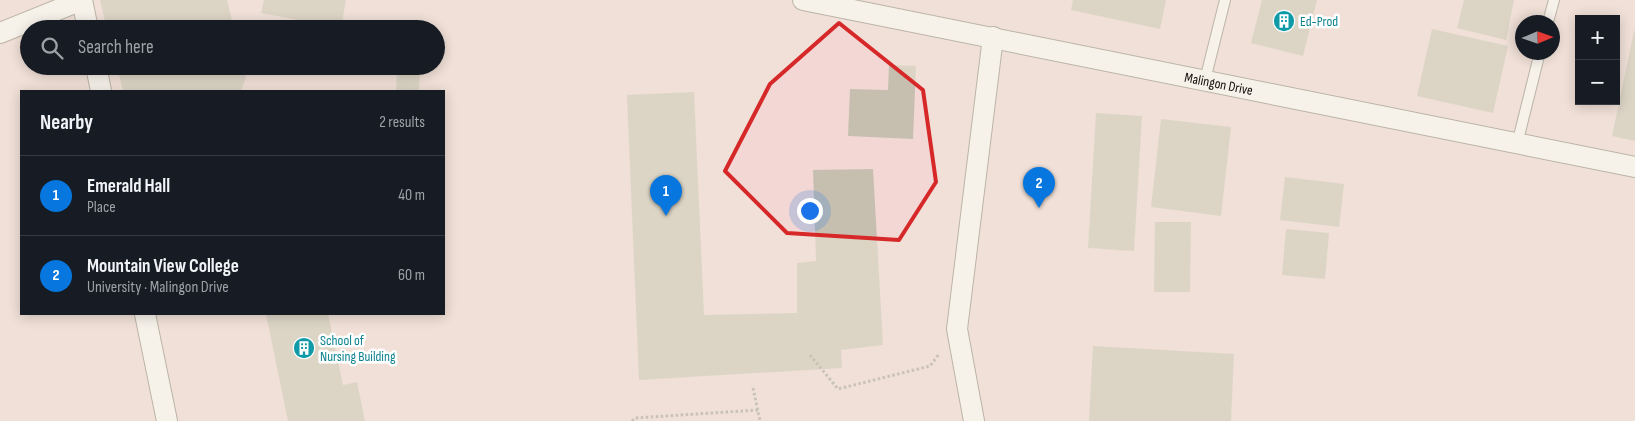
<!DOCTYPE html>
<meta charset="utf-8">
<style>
body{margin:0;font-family:"Sofia Sans Condensed",sans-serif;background:#242831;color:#f1f3f6}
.controls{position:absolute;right:15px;top:15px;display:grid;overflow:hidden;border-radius:0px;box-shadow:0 2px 12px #0003}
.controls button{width:45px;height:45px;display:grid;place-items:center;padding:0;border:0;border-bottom:1px solid #363941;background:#171b24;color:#f1f3f6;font:25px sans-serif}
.compass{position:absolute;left:1515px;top:15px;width:45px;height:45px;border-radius:50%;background:#171b24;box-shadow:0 2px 12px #0003;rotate:88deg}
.you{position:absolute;left:809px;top:210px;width:18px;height:18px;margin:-12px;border:4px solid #fff;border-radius:50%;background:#1a73e8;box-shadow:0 0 0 8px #1a73e833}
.badge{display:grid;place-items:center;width:32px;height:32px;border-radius:50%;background:#0777df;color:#fff;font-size:16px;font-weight:700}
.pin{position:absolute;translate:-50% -41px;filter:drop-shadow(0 1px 2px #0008)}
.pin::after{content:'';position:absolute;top:26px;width:18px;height:15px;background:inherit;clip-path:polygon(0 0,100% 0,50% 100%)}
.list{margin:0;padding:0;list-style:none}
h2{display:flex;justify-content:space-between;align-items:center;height:65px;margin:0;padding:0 20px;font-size:21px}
h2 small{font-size:16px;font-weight:400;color:#9ea1a6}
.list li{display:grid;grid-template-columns:32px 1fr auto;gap:15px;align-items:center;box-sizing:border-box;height:80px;padding:0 20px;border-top:1px solid #363941}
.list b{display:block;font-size:19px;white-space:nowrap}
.list p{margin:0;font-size:16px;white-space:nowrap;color:#9ea1a6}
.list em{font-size:16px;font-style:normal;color:#9ea1a6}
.icon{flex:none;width:28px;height:28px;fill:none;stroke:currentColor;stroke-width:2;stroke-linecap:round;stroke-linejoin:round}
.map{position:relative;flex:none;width:1635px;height:421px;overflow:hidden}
.search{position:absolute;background:#171b24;box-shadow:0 2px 12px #0003;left:20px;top:20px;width:425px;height:55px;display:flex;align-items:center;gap:12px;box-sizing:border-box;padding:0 18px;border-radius:28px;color:#9ea1a6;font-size:19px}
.panel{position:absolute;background:#171b24;box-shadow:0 2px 12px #0003;left:20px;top:90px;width:425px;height:225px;border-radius:0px}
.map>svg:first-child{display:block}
.education{fill:#f2d7d4;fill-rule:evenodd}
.building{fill:#c6bfb0}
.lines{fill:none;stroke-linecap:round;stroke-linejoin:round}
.lane-casing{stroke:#7d7769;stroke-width:12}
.street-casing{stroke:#7d7769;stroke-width:22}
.path{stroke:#9c978c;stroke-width:3;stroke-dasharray:2.5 2.5;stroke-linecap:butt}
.lane{stroke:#fff;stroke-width:10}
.street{stroke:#fff;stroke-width:20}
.marked{fill:none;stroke:#d62828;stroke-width:4;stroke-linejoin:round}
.labels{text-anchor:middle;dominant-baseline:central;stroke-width:5;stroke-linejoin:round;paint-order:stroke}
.culture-label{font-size:14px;fill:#0d838f;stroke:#fff;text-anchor:start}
.street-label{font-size:14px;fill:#100e08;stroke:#fff}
</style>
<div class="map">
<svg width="1635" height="421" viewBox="0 0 1635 421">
<rect width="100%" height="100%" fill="#eee7d8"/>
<path class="education" d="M 0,0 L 1635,0 L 1635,421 L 0,421 ZM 1579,19 L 1616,19 L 1616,101 L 1579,101 ZM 1522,22 L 1552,22 L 1552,52 L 1522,52 ZM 29,29 L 436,29 L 436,66 L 29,66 ZM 21,91 L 444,91 L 444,314 L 21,314 Z"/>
<g class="building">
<polygon points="100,0 227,0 234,29 107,29"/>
<polygon points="264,0 346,0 341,28 261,13"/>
<polygon points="1073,0 1166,0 1160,29 1071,10"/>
<polygon points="1262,0 1317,0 1303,56 1251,43"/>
<polygon points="1464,0 1514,0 1506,40 1457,28"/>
<polygon points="1432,29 1508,46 1493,113 1417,96"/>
<polygon points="1634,31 1635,31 1635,141 1612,136"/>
<polygon points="889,65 916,66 913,139 848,136 850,89 888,90"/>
<polygon points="117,66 243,66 246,77 241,91 123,91"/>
<polygon points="397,70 420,71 419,91 396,91"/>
<polygon points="694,92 704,315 797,313 797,263 816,261 813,170 873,169 883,345 841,350 842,368 639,380 627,95"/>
<polygon points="1096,113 1142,116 1134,251 1088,248"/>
<polygon points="1161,119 1231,127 1221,216 1151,207"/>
<polygon points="1285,177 1344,184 1339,227 1280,220"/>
<polygon points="1155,222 1191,222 1190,292 1154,292"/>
<polygon points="1286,229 1329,233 1325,279 1282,275"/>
<polygon points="266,314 328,314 343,385 357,382 365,421 288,421"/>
<polygon points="1093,346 1234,354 1231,421 1089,421"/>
</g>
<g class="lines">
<g class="lane-casing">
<g id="lane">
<polyline points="1548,22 1554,0"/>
<polyline points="1205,80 1225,0"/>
<polyline points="1517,144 1540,52"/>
</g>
</g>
<g class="street-casing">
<g id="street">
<polyline points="82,0 88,29"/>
<path id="s1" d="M 803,0 L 1635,167"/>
<polyline points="0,33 82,0"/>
<polyline points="96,66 101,91"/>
<polyline points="145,314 167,421"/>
<polyline points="974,421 957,329 993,37"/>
</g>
</g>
<g class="path">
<polyline points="810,355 838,389 930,366 939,354"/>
<polyline points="753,388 760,421"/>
<polyline points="632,421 635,418 758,410"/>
</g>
<use href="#lane" class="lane"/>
<use href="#street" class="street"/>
</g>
<path d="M0 0H1635V421H0ZM 839,23 L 923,90 L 936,182 L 899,240 L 787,233 L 725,171 L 770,84 Z" fill="#eee7d8" fill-opacity=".55" fill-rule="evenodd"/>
<path class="marked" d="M 839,23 L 923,90 L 936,182 L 899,240 L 787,233 L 725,171 L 770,84 Z"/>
<defs>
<g id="building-disc" transform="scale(1.125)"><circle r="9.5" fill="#0f9aa8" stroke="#fff"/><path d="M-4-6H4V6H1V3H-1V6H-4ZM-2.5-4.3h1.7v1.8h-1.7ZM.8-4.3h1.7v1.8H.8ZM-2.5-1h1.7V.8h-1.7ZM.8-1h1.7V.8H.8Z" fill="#fff"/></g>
</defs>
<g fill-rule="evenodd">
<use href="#building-disc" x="1284" y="21"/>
<use href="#building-disc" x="304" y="348"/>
</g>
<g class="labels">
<g class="culture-label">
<text x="1300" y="21">Ed-Prod</text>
<text x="320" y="340">School of<tspan x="320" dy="16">Nursing Building</tspan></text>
</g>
<g class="street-label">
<text stroke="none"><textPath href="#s1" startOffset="424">Malingon Drive</textPath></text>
</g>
</g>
</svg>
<div class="controls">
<button>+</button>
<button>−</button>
</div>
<svg class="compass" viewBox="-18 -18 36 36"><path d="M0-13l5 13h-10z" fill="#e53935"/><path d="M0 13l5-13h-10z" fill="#9ea1a6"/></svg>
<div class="you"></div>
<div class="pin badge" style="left:666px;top:216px">1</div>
<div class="pin badge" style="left:1039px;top:208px">2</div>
<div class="search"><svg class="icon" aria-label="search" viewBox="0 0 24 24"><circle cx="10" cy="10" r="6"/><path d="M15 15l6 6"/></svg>Search here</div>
<section class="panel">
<h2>Nearby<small>2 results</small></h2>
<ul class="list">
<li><span class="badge">1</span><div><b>Emerald Hall</b><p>Place</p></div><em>40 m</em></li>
<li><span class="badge">2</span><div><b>Mountain View College</b><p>University · Malingon Drive</p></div><em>60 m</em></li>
</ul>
</section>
</div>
